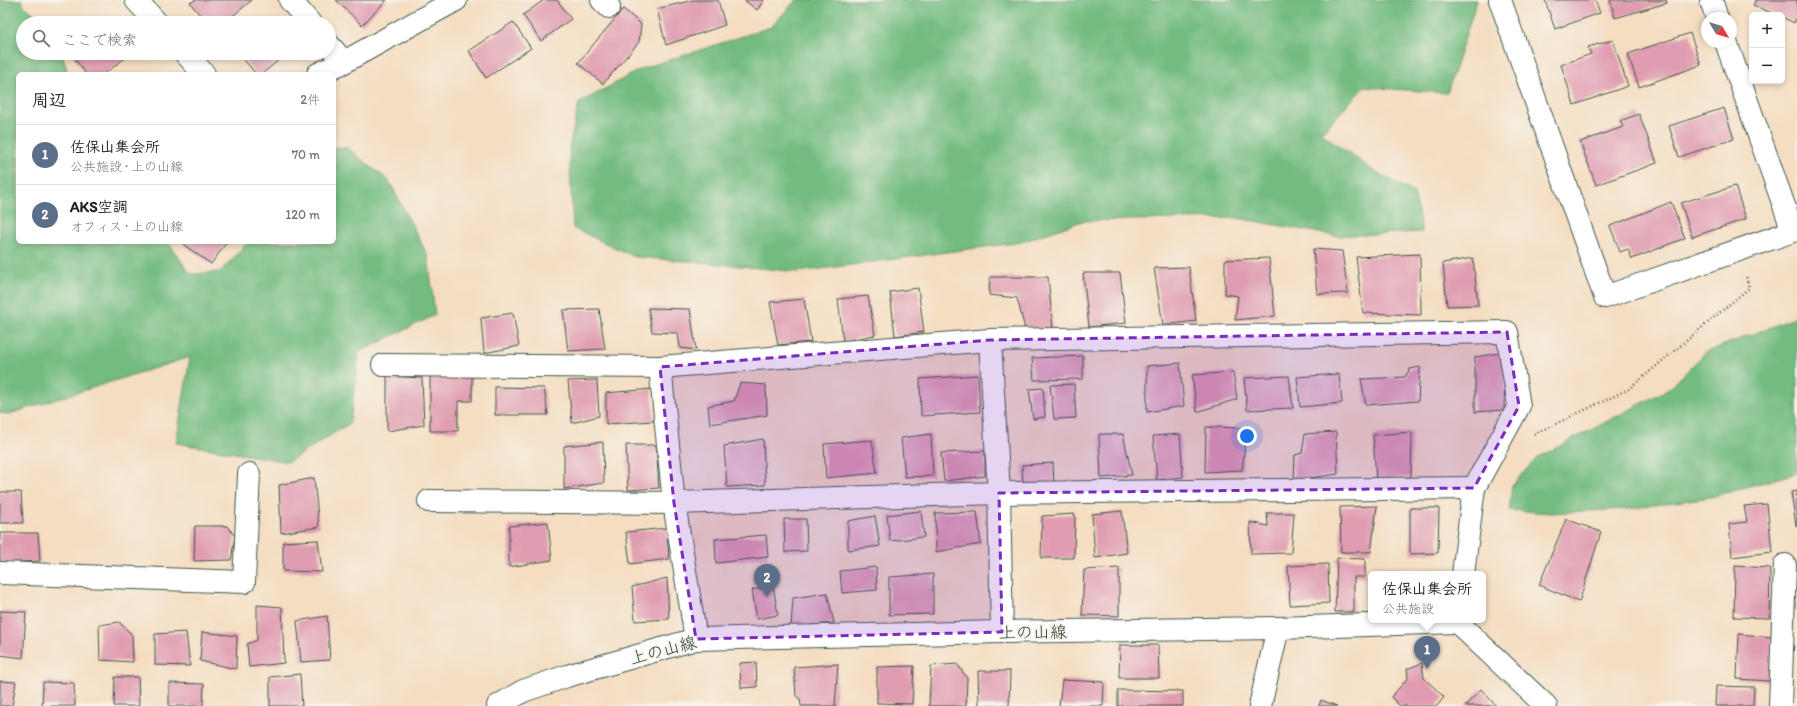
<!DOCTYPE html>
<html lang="ja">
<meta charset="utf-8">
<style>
body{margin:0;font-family:Itim,"Klee One",sans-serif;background:#f6f6f6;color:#202124}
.controls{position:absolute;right:12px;top:12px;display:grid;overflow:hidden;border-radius:6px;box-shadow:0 2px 6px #0003}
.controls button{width:36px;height:36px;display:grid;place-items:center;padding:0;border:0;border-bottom:1px solid #e0e0e0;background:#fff;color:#202124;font:20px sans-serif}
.compass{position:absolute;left:1701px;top:12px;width:36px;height:36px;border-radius:50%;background:#fff;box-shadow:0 2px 6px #0003;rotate:128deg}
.you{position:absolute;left:1247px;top:436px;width:14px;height:14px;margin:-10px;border:3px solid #fff;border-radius:50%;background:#1a73e8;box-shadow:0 0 0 6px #1a73e833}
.badge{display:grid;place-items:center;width:26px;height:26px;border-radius:50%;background:#2563eb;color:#fff;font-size:13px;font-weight:700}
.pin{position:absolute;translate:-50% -33px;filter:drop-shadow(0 1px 2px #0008)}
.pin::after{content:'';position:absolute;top:21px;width:14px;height:12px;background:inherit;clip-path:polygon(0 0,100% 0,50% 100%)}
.popup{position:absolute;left:1368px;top:571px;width:118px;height:52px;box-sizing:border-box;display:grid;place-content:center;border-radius:6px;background:#fff;filter:drop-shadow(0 1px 3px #0005);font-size:13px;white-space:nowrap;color:#757577}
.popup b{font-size:15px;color:#202124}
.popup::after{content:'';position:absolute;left:50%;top:100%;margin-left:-8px;border:8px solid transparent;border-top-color:#fff}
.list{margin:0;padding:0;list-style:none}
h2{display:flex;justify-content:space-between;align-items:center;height:52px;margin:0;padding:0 16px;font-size:17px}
h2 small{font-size:13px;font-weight:400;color:#757577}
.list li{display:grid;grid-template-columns:26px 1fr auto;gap:12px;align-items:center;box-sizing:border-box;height:60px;padding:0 16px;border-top:1px solid #e0e0e0}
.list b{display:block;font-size:15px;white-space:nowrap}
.list p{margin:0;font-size:13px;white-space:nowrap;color:#757577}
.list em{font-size:13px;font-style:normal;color:#757577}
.icon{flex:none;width:22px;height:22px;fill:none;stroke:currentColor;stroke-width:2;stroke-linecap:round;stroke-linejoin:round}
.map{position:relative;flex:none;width:1797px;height:706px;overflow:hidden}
.search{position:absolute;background:#fff;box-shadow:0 2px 6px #0003;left:16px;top:16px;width:320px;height:44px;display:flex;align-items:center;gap:10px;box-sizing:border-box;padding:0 14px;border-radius:22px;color:#757577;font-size:15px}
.panel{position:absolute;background:#fff;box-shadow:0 2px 6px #0003;left:16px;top:72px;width:320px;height:172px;border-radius:6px}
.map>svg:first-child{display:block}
.forest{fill:#73bc81;stroke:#497c5a}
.building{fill:#e09db1}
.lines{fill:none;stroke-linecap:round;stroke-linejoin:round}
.minor-casing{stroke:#3f5549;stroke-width:24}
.path{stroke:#3f5549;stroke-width:2.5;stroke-dasharray:1 3;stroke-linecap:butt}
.minor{stroke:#fff;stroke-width:22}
.marked{fill:#7b2cbf;fill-opacity:0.2;stroke:#7b2cbf;stroke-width:3;stroke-dasharray:8 5;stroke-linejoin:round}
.labels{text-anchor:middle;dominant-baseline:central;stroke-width:3.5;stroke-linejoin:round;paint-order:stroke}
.street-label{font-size:17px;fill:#1f3d34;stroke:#f7f3e8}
</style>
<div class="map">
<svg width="1797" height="706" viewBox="0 0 1797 706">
<rect width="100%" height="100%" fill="#f7f3e8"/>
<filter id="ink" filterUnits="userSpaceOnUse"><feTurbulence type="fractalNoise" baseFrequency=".025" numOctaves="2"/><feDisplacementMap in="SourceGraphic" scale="8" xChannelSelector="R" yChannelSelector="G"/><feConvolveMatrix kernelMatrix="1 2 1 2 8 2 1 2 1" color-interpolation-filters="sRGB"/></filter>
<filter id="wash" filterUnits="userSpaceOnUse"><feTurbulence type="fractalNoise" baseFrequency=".012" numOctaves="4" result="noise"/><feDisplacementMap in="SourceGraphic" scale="16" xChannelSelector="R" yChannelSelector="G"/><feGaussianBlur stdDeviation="0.9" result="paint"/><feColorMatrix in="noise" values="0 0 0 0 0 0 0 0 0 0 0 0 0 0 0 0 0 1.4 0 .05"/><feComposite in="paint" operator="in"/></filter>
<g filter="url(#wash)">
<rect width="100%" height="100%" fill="#f4ddc1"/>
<g class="forest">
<polygon points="0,0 22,0 23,5 46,23 23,23 23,53 62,53 68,74 18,74 18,242 168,242 190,274 220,272 248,242 334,242 334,147 347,148 389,181 428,256 435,315 359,352 350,423 288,462 176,443 190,357 9,414 0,413"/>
<polygon points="796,0 1477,0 1447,93 1364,87 1321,133 1374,171 1414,193 1422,232 1337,236 1237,218 1082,221 1022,242 798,272 709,263 635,257 573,228 569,148 579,103 641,69 771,27"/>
<polygon points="1797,317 1797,473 1711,497 1627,509 1550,513 1509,510 1512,485 1537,458 1669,389 1706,352"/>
</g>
<g id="blocks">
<g class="building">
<polygon points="195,0 252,0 224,23 207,23 190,3"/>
<polygon points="336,0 387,0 362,25"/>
<polygon points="544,0 557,0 571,19 541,41 523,15"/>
<polygon points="693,0 718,0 725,25 666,45 657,9"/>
<polygon points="744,0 764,0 757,10"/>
<polygon points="1545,0 1595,0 1600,13 1555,29"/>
<polygon points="1610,0 1666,0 1667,3 1615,18"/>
<polygon points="1756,0 1797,0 1797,16 1794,23 1782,17 1782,15 1776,15 1753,5"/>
<polygon points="623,9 641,24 639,42 603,84 578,63"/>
<polygon points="513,22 531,48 486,78 469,51"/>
<polygon points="1690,33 1701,65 1639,87 1628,54"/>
<polygon points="1613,40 1628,86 1574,105 1561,65 1591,54 1588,47"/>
<polygon points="77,53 132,53 104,74 86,74 73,56"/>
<polygon points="243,53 287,53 262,74 256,74 240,55"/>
<polygon points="1724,108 1734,139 1679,157 1669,126"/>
<polygon points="1639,114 1657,163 1596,185 1580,142 1623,127 1620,121"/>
<polygon points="1735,186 1746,219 1692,237 1681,203"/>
<polygon points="1671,202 1685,238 1632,259 1628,249 1620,252 1610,226"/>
<polygon points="186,242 227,242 211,264 184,245"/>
<polygon points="1313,249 1342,251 1348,293 1317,294"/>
<polygon points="1420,254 1421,315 1363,313 1356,257"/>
<polygon points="1269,258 1275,316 1235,320 1238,296 1225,294 1225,260"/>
<polygon points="1473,258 1478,305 1447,306 1443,263"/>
<polygon points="1189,267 1196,321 1163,325 1154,268"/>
<polygon points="1083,273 1120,273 1126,323 1089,327"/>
<polygon points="990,277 1048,277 1053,330 1025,329 1017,298 989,295"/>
<polygon points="918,288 924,332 895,336 890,292"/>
<polygon points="868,296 875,335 843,341 838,299"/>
<polygon points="804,299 811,342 778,345 770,302"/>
<polygon points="648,308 690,309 696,350 680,348 678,333 652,332"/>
<polygon points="599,309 605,349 568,351 563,310"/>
<polygon points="513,313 519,346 484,353 481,318"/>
<polygon points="1505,352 1504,410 1475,412 1475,357"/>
<polygon points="1083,356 1083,379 1034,380 1032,358"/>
<polygon points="1180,363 1184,406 1147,412 1147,366"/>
<polygon points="1420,367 1418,401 1366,405 1361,379 1405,377 1410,369"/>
<polygon points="1233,372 1237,399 1197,412 1192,375"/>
<polygon points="1339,374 1342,403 1300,407 1297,377"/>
<polygon points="472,375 472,401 458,401 458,431 430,431 430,376"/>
<polygon points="978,375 980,412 921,416 920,379"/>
<polygon points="387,376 422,378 424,425 387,431"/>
<polygon points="1289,376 1293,408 1247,410 1244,378"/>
<polygon points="597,380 599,416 572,423 568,381"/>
<polygon points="740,383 766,385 767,415 710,424 708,406 734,401"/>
<polygon points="1074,384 1076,418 1054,419 1050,385"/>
<polygon points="495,387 544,388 548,415 495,415"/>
<polygon points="1043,388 1045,417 1033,419 1029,389"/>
<polygon points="652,389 654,421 606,424 606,393"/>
<polygon points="1206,427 1247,428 1242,470 1205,472"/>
<polygon points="1336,432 1338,474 1294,480 1295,455 1302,453 1305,434"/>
<polygon points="1412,432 1411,477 1376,479 1373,435"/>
<polygon points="931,434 933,476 905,477 901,438"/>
<polygon points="1099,434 1123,434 1132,475 1101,478"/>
<polygon points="1180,434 1183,477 1157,480 1153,436"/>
<polygon points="763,439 765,485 727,487 724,446"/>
<polygon points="872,440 877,473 826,478 824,444"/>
<polygon points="603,442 604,483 564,489 564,446"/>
<polygon points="626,445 656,445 659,488 628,490"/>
<polygon points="985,451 985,476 944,481 941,453"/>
<polygon points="1053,463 1054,486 1023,485 1022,465"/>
<polygon points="314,478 319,527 281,533 279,485"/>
<polygon points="1797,491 1797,526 1796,526 1791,492"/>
<polygon points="0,492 21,492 23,523 0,523"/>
<polygon points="1767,504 1772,552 1732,557 1729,524 1747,522 1744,506"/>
<polygon points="1377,506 1371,552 1341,552 1340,507"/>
<polygon points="1410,508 1439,508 1438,553 1410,554"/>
<polygon points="921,511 924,537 890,541 887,515"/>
<polygon points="1122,511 1127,553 1095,558 1092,514"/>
<polygon points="977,512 981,544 936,552 935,513"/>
<polygon points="1267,513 1294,513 1291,553 1251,554 1250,522 1268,526"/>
<polygon points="1075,514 1074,558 1041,558 1042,516"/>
<polygon points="875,516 880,546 848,550 848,521"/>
<polygon points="784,519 806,519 807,551 785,552"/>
<polygon points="1566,519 1601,532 1579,602 1539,585"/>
<polygon points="548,522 552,560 509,567 509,526"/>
<polygon points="195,526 227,526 235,536 231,560 194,561"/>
<polygon points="667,528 669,559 630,564 626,532"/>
<polygon points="0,533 38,533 40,561 0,563"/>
<polygon points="766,535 768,557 716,563 715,539"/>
<polygon points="318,540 322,572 283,571 283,542"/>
<polygon points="1337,558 1365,559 1365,577 1354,577 1354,612 1335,612"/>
<polygon points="1328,564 1329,603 1290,605 1288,566"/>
<polygon points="1735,566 1770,568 1769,618 1734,617"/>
<polygon points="876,567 877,590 842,593 840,571"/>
<polygon points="1119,568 1119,616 1082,615 1084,570"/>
<polygon points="771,573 778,615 757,619 752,590 764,588 762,575"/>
<polygon points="933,574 933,614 889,615 889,577"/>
<polygon points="667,578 669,619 635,621 632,587"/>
<polygon points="827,593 834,623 791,627 793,598"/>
<polygon points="257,605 282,607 284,663 249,667 247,644 257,640"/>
<polygon points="0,611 26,612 23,658 0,655"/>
<polygon points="327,616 330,660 301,662 297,621"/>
<polygon points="119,622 132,635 133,662 100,660 99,625"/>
<polygon points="186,632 190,666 155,665 155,634"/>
<polygon points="202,632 237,636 236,669 200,661"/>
<polygon points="1739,634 1772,637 1770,681 1737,679"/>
<polygon points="1120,645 1158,645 1159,678 1119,678"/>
<polygon points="756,662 757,687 741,688 740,663"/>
<polygon points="1422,663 1424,678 1444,697 1437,706 1400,706 1391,697 1408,678 1407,669"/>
<polygon points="838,664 835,706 801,706 800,699 796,696 794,667"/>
<polygon points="957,664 967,678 966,706 929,706 931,666"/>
<polygon points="914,666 912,704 877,703 877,667"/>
<polygon points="978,671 1010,671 1009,706 979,706"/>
<polygon points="300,674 302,706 270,706 270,677"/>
<polygon points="115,677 138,677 139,706 114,706"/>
<polygon points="1062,680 1104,682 1103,706 1059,706"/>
<polygon points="0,681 16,682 12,706 0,706"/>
<polygon points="43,682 74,683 75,706 42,706"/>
<polygon points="169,683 204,684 203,706 169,706"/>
<polygon points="1716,686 1754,687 1753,706 1715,706"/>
<polygon points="1481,689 1496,706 1465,706"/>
<polygon points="1118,690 1183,691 1183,706 1118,706"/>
<polygon points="1321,700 1337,706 1319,706"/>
</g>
</g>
</g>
<g filter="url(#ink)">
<use href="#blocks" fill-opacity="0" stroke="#3f5549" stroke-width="1"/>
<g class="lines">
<g class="minor-casing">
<g id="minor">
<polyline points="136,0 157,23"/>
<polyline points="290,0 310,23"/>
<polyline points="602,0 609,7"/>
<polyline points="1500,0 1605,297 1793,231 1726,42"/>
<polyline points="1711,0 1717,18"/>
<polyline points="329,45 344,62"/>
<polyline points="185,53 204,74"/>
<polyline points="318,74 344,62 456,0"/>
<polyline points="990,340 999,493 1002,632"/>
<polyline points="383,365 660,367 990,340 1507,332 1519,406 1474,488 1463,574"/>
<polyline points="660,367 674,503 696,639"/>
<polyline points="429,501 674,503 999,493 1474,488"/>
<polyline points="0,573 244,582 249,474"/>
<polyline points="498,706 523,691 567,676 696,639 1002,632 1278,628 1457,622 1546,706"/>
<polyline points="1260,706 1278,628"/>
<polyline points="1780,706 1785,565"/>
</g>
</g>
<polyline class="path" points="1534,434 1629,389 1749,288 1746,276"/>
<use href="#minor" class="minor"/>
</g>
</g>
<path class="marked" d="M 1507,332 L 1519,406 L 1474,488 L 999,493 L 1002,632 L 696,639 L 674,503 L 660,367 L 990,340 Z"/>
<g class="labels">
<g class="street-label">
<text transform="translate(1033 632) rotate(-1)">上の山線</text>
<text transform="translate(663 650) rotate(-15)">上の山線</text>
</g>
</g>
</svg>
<div class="controls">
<button>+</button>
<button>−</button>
</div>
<svg class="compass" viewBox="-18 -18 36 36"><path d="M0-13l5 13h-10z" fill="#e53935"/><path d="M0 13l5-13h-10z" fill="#757577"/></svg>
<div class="you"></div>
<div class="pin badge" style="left:1427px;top:669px;background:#5c6f8a">1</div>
<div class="popup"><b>佐保山集会所</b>公共施設</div>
<div class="pin badge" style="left:767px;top:597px;background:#5c6f8a">2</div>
<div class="search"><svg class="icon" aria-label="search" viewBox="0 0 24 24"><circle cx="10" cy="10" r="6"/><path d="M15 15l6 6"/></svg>ここで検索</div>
<section class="panel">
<h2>周辺<small>2件</small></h2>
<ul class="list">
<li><span class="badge" style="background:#5c6f8a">1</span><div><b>佐保山集会所</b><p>公共施設 · 上の山線</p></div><em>70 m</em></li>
<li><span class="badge" style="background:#5c6f8a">2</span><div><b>AKS空調</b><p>オフィス · 上の山線</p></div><em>120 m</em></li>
</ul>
</section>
</div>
